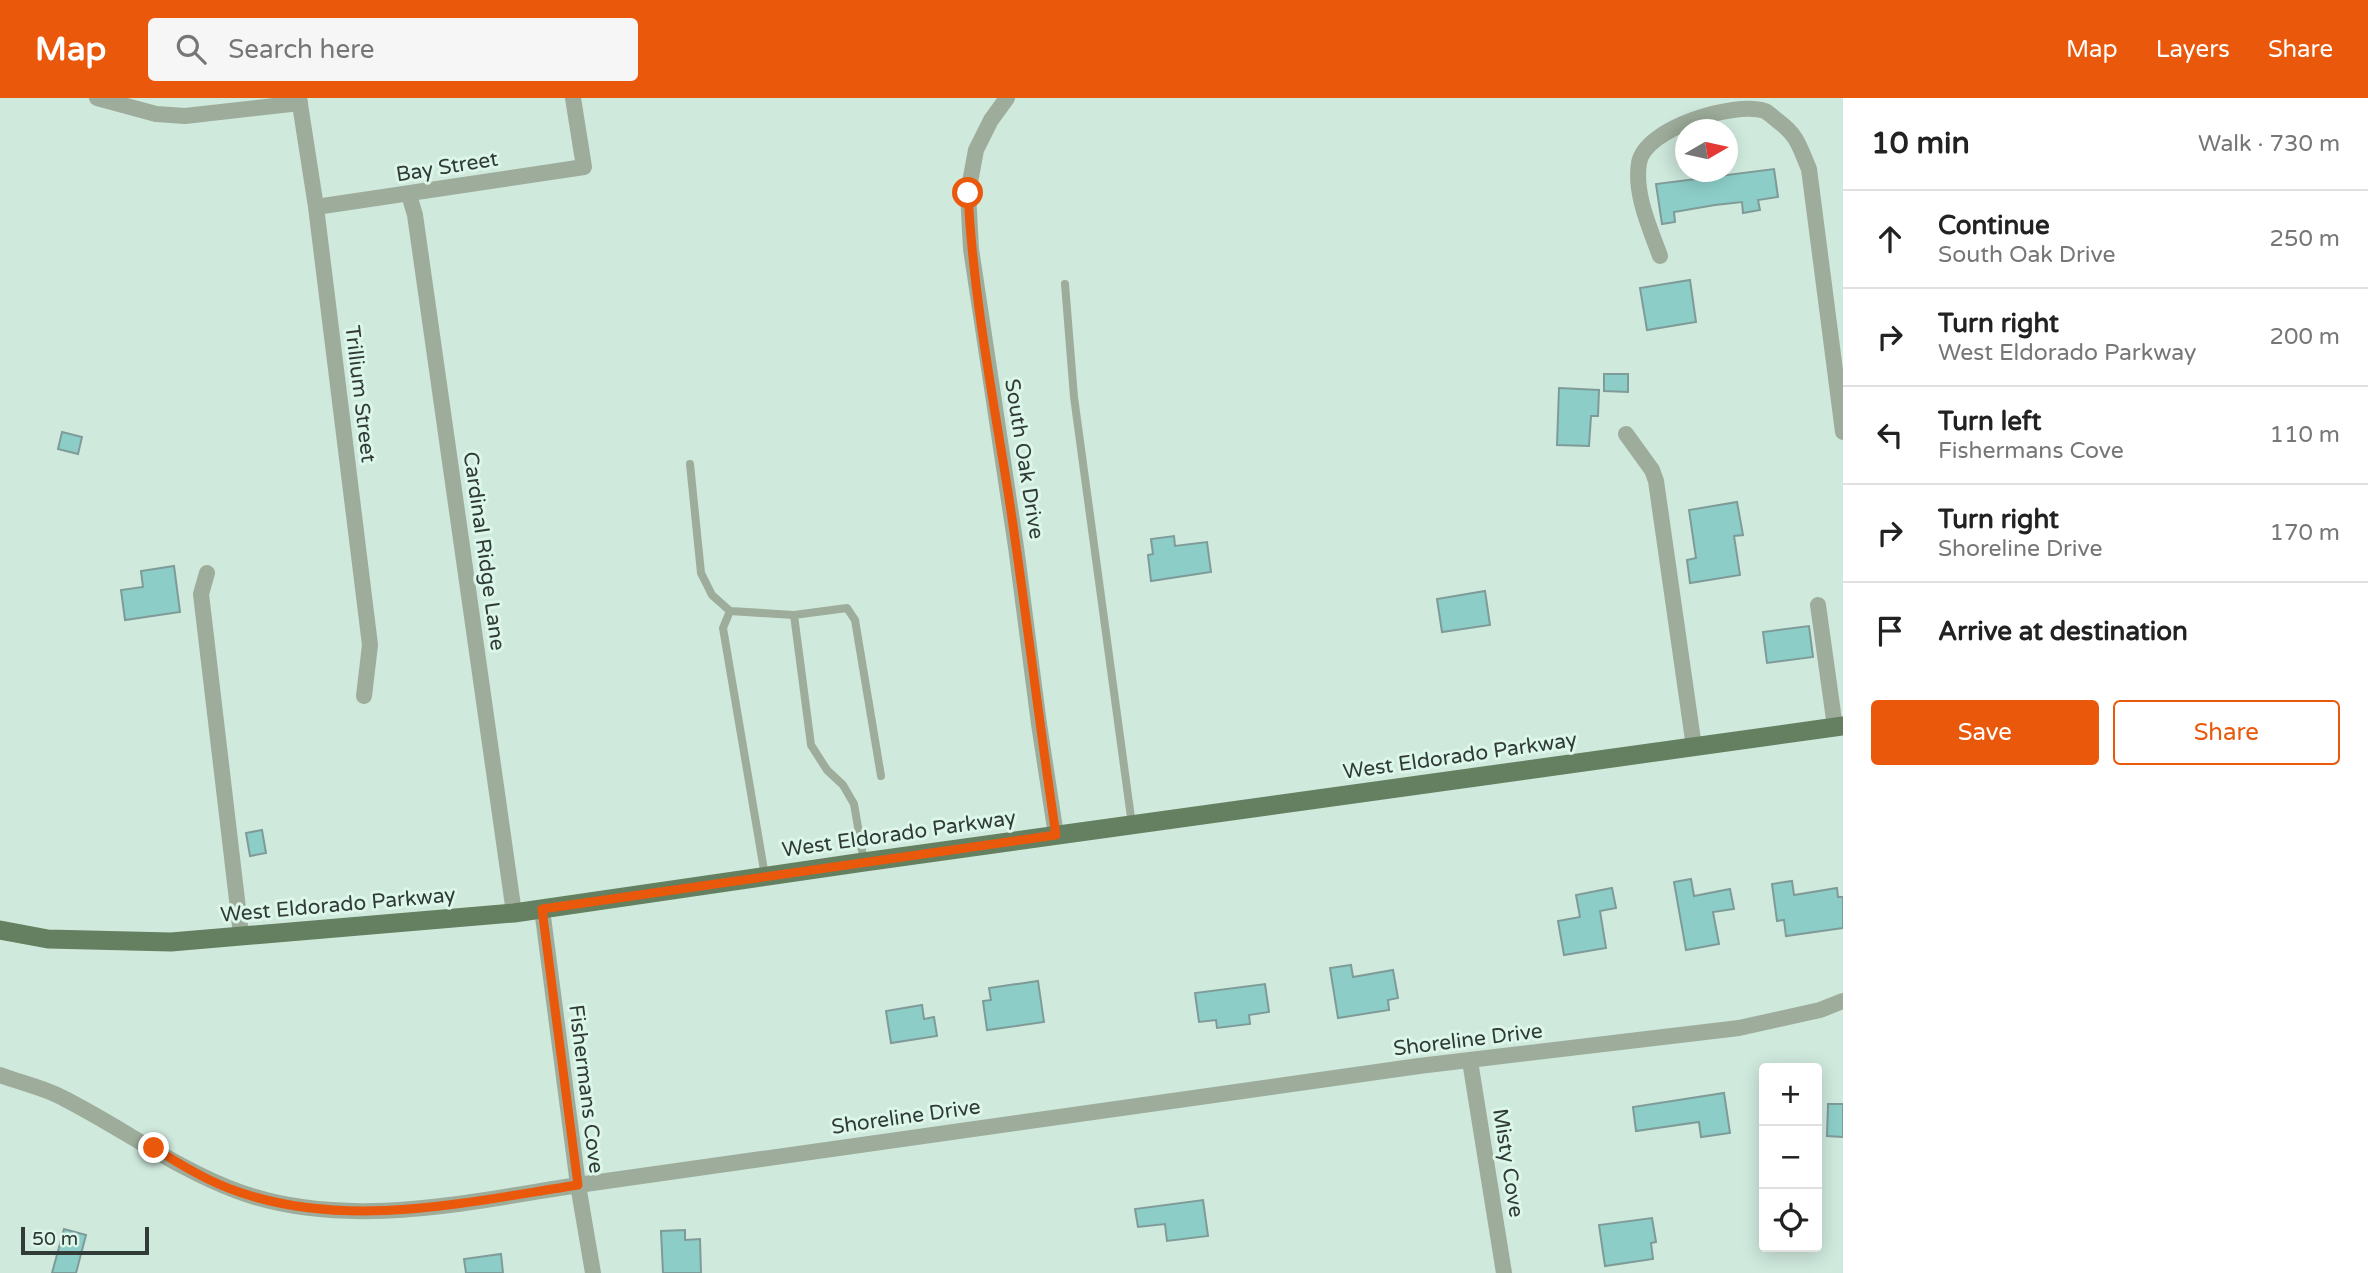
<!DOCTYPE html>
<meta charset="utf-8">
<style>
body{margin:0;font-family:"Varela Round",sans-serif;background:#f6f6f6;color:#222}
.controls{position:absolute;right:21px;bottom:21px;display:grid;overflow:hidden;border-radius:7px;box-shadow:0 4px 18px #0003}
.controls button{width:63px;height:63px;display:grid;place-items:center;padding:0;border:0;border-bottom:2px solid #e0e0e0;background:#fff;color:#222;font:35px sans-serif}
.compass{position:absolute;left:1675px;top:21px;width:63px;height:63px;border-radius:50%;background:#fff;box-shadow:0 4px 18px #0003;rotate:81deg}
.scale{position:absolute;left:21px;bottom:18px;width:128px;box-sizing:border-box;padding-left:7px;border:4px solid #303a36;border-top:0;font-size:19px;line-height:24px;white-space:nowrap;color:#303a36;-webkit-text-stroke:5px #dcf6ea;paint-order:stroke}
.stop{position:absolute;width:21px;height:21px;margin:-16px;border:5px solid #ea580c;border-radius:50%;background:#fff}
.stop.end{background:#ea580c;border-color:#fff;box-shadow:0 2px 7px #0008}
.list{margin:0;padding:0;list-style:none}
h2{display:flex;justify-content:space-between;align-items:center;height:91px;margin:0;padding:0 28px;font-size:30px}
h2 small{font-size:23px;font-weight:400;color:#767676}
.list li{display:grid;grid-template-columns:46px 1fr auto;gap:21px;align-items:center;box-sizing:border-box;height:98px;padding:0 28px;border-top:2px solid #e0e0e0}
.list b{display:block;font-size:26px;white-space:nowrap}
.list p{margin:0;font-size:23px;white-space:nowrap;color:#767676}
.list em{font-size:23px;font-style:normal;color:#767676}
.actions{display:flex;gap:14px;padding:21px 28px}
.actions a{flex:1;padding:16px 0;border:2px solid #ea580c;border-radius:7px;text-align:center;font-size:24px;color:#ea580c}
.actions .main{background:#ea580c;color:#fff}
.icon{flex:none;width:38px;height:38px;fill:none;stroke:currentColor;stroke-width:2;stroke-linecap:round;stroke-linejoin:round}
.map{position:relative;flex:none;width:1843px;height:1175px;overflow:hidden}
header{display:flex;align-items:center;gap:42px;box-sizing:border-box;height:98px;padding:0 35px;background:#ea580c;color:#fff}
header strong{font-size:33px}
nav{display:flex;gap:38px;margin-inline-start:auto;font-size:24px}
.search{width:490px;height:63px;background:#f6f6f6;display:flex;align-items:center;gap:18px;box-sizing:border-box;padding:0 24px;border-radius:7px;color:#767676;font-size:26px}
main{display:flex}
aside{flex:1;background:#fff}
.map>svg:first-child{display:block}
.building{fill:#8ccdc8;stroke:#7f9b98;stroke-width:2}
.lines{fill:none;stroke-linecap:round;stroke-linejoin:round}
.service{stroke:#9ead9b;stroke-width:8}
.minor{stroke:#9ead9b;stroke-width:16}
.primary{stroke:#648060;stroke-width:19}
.route{stroke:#ea580c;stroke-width:9}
.labels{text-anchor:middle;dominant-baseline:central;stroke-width:6;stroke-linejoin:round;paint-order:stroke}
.street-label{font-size:21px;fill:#303a36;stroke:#dcf6ea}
</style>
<header>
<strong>Map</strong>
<div class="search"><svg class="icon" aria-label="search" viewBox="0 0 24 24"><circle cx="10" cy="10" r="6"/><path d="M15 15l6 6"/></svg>Search here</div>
<nav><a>Map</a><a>Layers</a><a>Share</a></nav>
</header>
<main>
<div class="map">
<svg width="1843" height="1175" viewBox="0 0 1843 1175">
<rect width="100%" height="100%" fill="#cfe9dd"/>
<g class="building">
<polygon points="1774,71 1778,99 1758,102 1760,112 1743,115 1742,104 1715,107 1674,114 1675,124 1662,126 1656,86"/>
<polygon points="1690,182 1696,224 1647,232 1640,190"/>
<polygon points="1604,276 1628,276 1628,294 1604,293"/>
<polygon points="1559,290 1599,292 1598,318 1591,318 1589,348 1557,347"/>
<polygon points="62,334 82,339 78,356 58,351"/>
<polygon points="1737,404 1743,437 1734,438 1740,477 1690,485 1687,462 1696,460 1689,412"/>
<polygon points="1174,438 1175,448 1207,444 1211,474 1151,483 1148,457 1153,456 1151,441"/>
<polygon points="174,468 180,514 125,522 121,492 143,489 141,473"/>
<polygon points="1485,493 1490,527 1442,534 1437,501"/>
<polygon points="1809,528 1813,559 1767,565 1763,534"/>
<polygon points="262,732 266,755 250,758 246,735"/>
<polygon points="1691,781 1694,798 1730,791 1734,811 1713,814 1719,846 1686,852 1674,784"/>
<polygon points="1792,783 1794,797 1837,790 1838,799 1843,799 1843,830 1786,838 1784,822 1777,823 1772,786"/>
<polygon points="1612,790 1616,810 1600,813 1606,850 1564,857 1558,823 1580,819 1576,797"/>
<polygon points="1351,867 1353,879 1393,872 1398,900 1388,902 1389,912 1338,920 1330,870"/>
<polygon points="1038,883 1044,924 987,932 983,903 991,902 989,890"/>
<polygon points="1265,886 1269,914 1249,917 1250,926 1217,930 1216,922 1199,924 1195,895"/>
<polygon points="922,907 924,921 934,919 937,938 891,945 886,913"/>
<polygon points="1724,995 1730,1035 1701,1039 1699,1024 1636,1033 1633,1009"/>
<polygon points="1828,1006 1843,1006 1843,1039 1827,1038"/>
<polygon points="1203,1102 1208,1138 1167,1143 1165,1126 1138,1129 1135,1111"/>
<polygon points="1652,1120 1656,1144 1651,1145 1653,1161 1605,1168 1599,1127"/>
<polygon points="64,1131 86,1137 76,1175 52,1175"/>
<polygon points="685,1132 685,1142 700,1141 701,1175 663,1175 661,1133"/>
<polygon points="501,1156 503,1175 466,1175 464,1161"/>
</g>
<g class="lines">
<g class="service">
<polyline points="1065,186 1074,299 1132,727"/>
<polyline points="690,366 701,475 712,497 730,513 794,517 847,510 855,522 881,678"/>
<polyline points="730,513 723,530 765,778"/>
<polyline points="794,517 811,647 827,672 843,687 854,706 864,764"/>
</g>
<g class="minor">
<polyline points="97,0 156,16 185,18 300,5"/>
<polyline points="299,0 316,109 370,547 364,598"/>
<polyline points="1007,0 991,22 976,52 968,95 971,151 1016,449 1039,626 1056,737"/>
<polyline points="409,97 415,117 514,815"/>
<polyline points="316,109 584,69 573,0"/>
<path d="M 1660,158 C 1650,130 1634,96 1639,65 C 1645,30 1734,3 1765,13 C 1769,15 1774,20 1778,23 C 1798,38 1799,48 1809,71 L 1843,334"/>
<polyline points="1626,336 1652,372 1656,383 1694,649"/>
<polyline points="207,475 201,496 241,836"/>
<polyline points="1818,507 1835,629"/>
<polyline points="542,811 578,1087 593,1175"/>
<polyline points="1470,963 1504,1175"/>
<path d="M 0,977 C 21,985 45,990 65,1001 C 122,1030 177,1071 237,1093 C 344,1133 469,1104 578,1087 L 1419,968 L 1739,930 L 1820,912 L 1843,903"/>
</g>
<polyline class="primary" points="0,832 48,841 171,844 514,815 864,764 1843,628"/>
</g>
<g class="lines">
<path class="route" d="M 154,1050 C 181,1067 209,1084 239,1094 C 349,1132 467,1104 578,1087 L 542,811 L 1056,737 C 1039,625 1026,512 1009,400 C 993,299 973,197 968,95"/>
</g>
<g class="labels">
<g class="street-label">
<text transform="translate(447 69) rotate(-9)">Bay Street</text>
<text transform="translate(360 296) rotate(83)">Trillium Street</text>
<text transform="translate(1024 361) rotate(81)">South Oak Drive</text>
<text transform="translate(484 453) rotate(82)">Cardinal Ridge Lane</text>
<text transform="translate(1460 658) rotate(-8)">West Eldorado Parkway</text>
<text transform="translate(899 736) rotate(-8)">West Eldorado Parkway</text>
<text transform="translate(338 807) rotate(-5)">West Eldorado Parkway</text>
<text transform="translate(1468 942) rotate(-7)">Shoreline Drive</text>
<text transform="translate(586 991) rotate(83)">Fishermans Cove</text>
<text transform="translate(906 1019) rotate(-8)">Shoreline Drive</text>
<text transform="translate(1508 1065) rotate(81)">Misty Cove</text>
</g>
</g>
</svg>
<div class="controls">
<button>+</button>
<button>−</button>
<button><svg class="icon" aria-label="locate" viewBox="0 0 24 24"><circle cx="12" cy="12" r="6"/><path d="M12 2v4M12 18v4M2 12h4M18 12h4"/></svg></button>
</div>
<svg class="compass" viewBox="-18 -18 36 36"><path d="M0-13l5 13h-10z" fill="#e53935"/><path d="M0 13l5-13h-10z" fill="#767676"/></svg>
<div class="scale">50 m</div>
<div class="stop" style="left:968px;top:95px"></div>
<div class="stop end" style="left:154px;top:1050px"></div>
</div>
<aside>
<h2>10 min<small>Walk · 730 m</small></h2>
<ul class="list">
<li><svg class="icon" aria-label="ahead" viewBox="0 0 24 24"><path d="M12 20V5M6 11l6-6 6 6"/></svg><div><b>Continue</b><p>South Oak Drive</p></div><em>250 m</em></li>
<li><svg class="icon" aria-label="right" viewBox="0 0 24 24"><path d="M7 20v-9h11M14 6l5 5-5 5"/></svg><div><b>Turn right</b><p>West Eldorado Parkway</p></div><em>200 m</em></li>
<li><svg class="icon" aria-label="left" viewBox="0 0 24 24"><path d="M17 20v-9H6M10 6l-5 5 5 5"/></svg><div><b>Turn left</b><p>Fishermans Cove</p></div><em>110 m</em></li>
<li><svg class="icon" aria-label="right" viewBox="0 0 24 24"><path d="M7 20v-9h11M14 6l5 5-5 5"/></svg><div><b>Turn right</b><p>Shoreline Drive</p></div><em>170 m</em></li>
<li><svg class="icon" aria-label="arrive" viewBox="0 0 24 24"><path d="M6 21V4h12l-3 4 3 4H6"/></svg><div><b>Arrive at destination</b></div></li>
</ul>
<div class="actions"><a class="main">Save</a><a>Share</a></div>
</aside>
</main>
